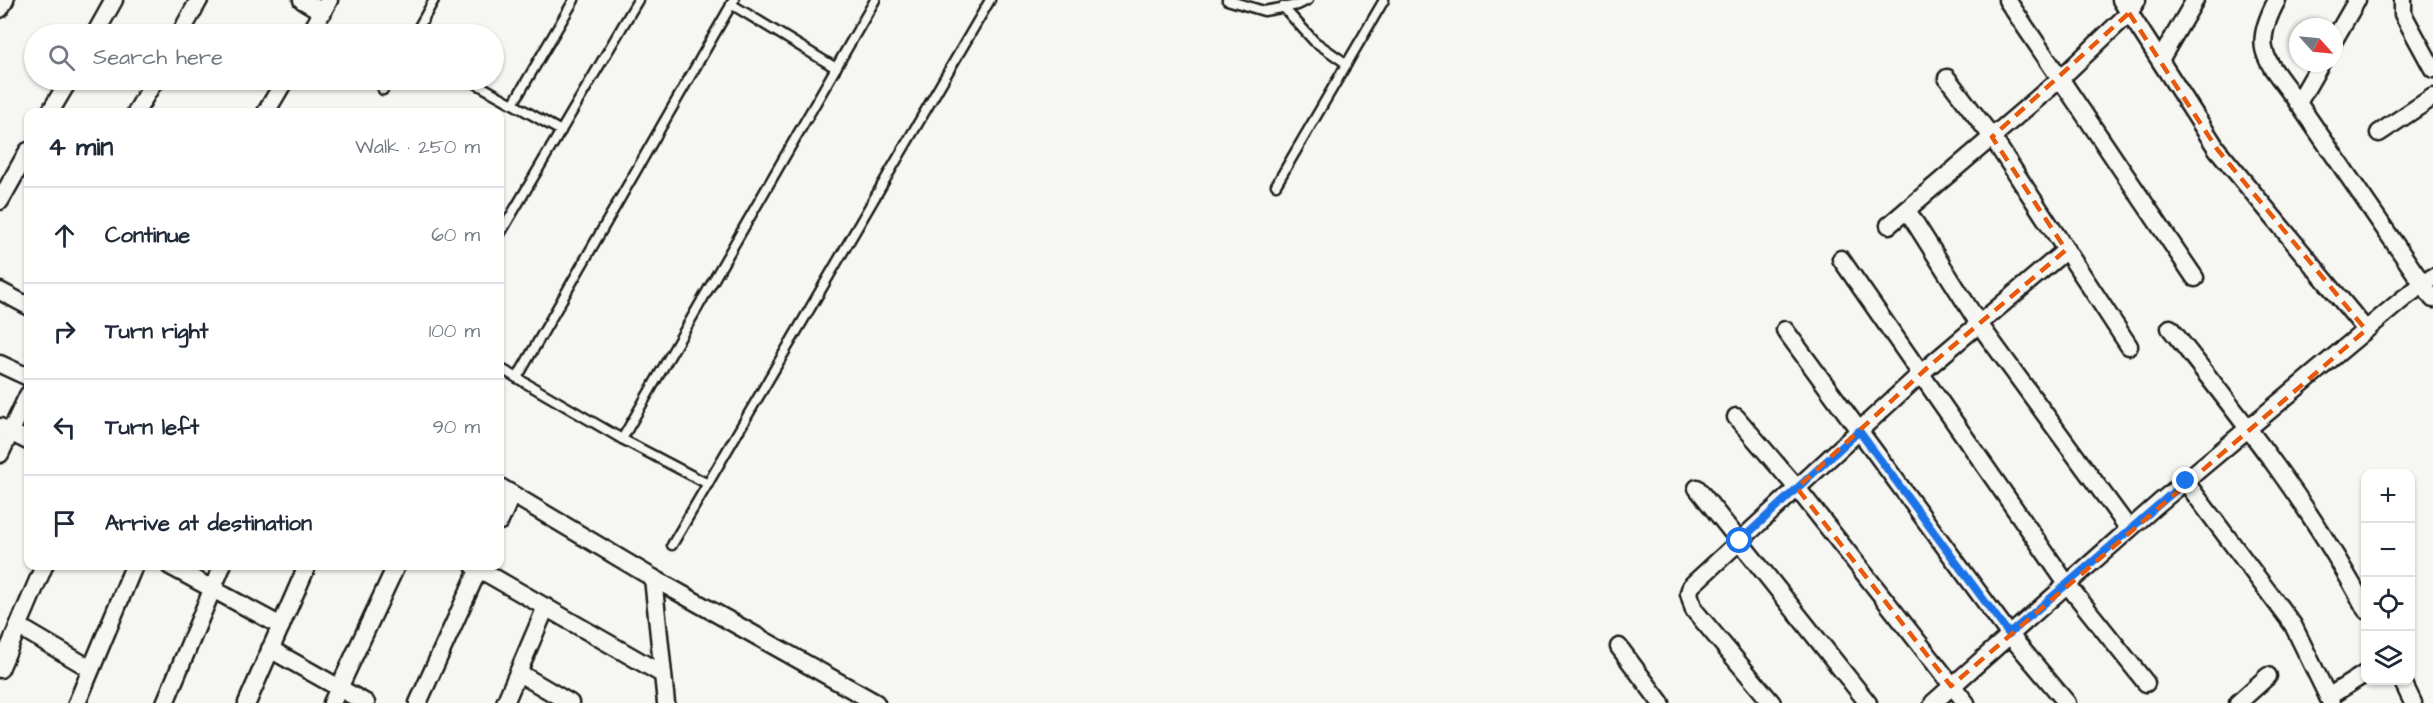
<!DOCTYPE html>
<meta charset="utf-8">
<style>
body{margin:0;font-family:"Architects Daughter",sans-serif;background:#f2f2f3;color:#1f2937}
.controls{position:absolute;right:18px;bottom:18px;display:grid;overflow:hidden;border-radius:12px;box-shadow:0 2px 4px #0004}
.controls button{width:54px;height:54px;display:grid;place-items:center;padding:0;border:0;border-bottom:2px solid #e0e1e3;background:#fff;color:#1f2937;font:30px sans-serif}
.compass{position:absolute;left:2289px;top:18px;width:54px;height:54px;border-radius:50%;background:#fff;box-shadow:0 2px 4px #0004;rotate:117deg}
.stop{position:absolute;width:18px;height:18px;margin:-14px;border:4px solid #1a73e8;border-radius:50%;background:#fff}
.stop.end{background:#1a73e8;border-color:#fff;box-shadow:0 2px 6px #0008}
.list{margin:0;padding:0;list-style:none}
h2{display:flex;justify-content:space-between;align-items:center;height:78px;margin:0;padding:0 24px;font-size:26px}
h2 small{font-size:20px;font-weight:400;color:#747a83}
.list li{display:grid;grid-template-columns:39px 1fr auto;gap:18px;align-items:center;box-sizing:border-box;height:96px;padding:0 24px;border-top:2px solid #e0e1e3}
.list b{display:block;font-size:22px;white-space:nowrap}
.list em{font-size:20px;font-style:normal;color:#747a83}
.icon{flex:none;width:33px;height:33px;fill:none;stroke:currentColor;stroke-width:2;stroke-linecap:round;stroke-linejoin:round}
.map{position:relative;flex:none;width:2433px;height:703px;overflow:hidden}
.search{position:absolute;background:#fff;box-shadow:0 2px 4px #0004;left:24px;top:24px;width:480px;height:66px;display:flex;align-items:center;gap:15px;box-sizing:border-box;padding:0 21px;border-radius:33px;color:#747a83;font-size:22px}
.panel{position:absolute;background:#fff;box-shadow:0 2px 4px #0004;left:24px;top:108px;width:480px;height:462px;border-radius:12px}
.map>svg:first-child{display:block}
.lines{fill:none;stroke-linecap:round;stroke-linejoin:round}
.service-casing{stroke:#1c1c1c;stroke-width:13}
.minor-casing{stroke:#1c1c1c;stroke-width:21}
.service{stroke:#f6f6f2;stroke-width:8}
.minor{stroke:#f6f6f2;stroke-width:16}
.route{stroke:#1a73e8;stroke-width:8}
.marked{fill:none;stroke:#e8590c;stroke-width:4.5;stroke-dasharray:12 8;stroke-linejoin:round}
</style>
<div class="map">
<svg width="2433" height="703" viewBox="0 0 2433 703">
<rect width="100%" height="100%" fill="#f6f6f2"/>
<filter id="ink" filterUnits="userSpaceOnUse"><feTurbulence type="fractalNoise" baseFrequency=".0167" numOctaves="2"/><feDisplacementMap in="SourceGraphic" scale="12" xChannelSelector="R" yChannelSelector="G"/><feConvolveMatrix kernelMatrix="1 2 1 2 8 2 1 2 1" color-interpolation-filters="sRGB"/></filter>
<g filter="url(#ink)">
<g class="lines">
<g class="service-casing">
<g id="service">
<polyline points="734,0 517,378 622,439 875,0"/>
<polyline points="1227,0 1264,11 1298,5 1308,0"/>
<polyline points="731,4 836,68"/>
<polyline points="1283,7 1314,41 1347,64"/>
<polyline points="415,34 434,0"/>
<polyline points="470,80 561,131"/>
<polyline points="383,90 389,80"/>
<polyline points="513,104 574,0"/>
<polyline points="1276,185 1384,0"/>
<polyline points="500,234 638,0"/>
<polyline points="500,368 517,378"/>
<polyline points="622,439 708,484"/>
<polyline points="672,545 990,0"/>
</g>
</g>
<g class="minor-casing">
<g id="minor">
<polyline points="302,0 323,12"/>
<polyline points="2007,0 2195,278"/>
<polyline points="2121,0 2217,149 2366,330"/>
<path d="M 2277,0 C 2249,52 2268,60 2298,103"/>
<polyline points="2403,0 2403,14 2433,69"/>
<polyline points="0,9 5,0"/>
<polyline points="95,34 114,0"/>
<polyline points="180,34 199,0"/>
<polyline points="310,34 329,0"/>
<polyline points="2334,40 2357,0"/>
<polyline points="2160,60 2195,0"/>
<polyline points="2321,63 2298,103 2433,299"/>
<polyline points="1947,78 1992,137 2129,346"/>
<polyline points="50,112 69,80"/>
<polyline points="136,112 155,80"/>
<polyline points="266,112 285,80"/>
<polyline points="2379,133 2433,97"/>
<polyline points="0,201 28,151"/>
<polyline points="1907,210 1979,324 2129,529"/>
<polyline points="1889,225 2060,79 2129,13 2137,0"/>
<polyline points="1841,259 2067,584 2146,683"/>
<polyline points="0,291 28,306"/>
<path d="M 2170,328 C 2241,418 2313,508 2366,610"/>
<polyline points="1785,330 2009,634 2067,703"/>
<polyline points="0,364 28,377"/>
<polyline points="1736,417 1797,488 1966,703"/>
<polyline points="0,427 28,441"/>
<polyline points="0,454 28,395"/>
<polyline points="2185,481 2293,625 2331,703"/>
<polyline points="500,487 653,578 876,703"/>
<polyline points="1697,488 1868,703"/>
<polyline points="500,521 512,494"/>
<polyline points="170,566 281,626"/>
<polyline points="474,566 662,674"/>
<polyline points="653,578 666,703"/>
<polyline points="18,626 91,669"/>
<polyline points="1619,647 1661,703"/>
<polyline points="270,649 366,703"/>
<polyline points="0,669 44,566"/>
<polyline points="519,673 570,703"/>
<polyline points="2402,680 2413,703"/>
<polyline points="2328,697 2366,673"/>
<polyline points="77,703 134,566"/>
<polyline points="165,703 222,566"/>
<polyline points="247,703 307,566"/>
<polyline points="332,703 396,566"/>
<polyline points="418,703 480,566"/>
<polyline points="505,703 546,607"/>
<polyline points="1772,703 1694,610 1689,593 1691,586 1927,368 2066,250"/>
<polyline points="1933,703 2159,503 2404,298 2433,277"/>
<polyline points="2238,703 2268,676"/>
</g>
</g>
<use href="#service" class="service"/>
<use href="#minor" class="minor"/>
</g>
</g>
<g class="lines" filter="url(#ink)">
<polyline class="route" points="1740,541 1859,431 2009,634 2186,481"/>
</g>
<path class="marked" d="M 2129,13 L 2217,149 L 2366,330 L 1951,686 L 1797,488 L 1927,368 L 2066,250 L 1992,137 Z"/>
</svg>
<div class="controls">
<button>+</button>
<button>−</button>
<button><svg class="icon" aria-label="locate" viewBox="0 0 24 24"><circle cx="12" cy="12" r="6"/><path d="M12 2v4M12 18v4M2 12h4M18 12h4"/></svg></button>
<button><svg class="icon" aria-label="layers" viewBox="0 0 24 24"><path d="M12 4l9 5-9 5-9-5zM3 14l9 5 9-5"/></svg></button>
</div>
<svg class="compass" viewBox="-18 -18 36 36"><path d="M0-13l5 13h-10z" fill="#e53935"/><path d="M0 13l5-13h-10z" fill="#747a83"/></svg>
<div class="stop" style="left:1740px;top:541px"></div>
<div class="stop end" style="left:2186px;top:481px"></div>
<div class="search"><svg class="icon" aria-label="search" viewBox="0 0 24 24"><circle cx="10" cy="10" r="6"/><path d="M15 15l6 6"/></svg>Search here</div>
<section class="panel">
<h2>4 min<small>Walk · 250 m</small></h2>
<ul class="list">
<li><svg class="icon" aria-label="ahead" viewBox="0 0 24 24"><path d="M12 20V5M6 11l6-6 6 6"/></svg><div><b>Continue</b></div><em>60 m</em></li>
<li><svg class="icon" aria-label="right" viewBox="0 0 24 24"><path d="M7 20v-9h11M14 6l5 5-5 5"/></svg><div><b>Turn right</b></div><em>100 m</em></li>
<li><svg class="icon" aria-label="left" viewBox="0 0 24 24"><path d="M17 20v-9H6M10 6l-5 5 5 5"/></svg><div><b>Turn left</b></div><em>90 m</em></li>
<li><svg class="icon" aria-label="arrive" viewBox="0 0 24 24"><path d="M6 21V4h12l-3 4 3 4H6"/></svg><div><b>Arrive at destination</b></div></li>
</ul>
</section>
</div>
